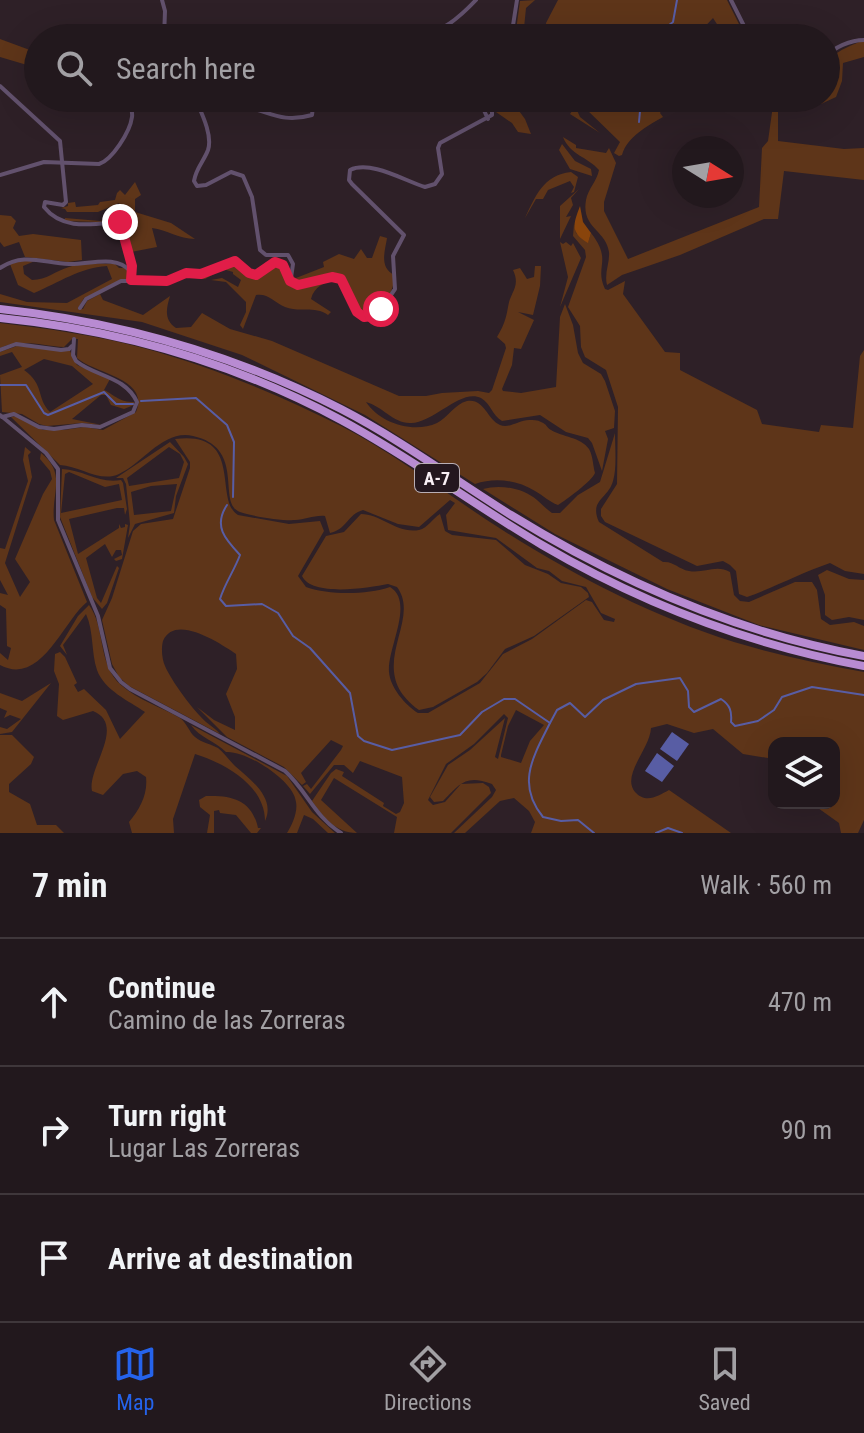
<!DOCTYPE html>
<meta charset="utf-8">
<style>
body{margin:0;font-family:"Roboto Condensed",sans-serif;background:#2a2126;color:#f1f3f6}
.controls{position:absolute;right:24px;bottom:24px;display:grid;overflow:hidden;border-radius:16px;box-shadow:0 8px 32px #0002}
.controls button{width:72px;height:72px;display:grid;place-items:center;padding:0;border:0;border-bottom:2px solid #3f373b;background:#22181d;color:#f1f3f6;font:40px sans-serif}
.compass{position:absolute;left:672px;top:136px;width:72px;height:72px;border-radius:50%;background:#22181d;box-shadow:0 8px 32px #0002;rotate:101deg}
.stop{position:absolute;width:24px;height:24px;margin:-18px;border:6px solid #e11d48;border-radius:50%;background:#fff}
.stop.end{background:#e11d48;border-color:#fff;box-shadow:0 2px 8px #0008}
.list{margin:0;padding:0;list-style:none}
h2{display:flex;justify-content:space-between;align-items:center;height:104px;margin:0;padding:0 32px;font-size:34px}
h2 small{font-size:26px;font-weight:400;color:#a2a0a4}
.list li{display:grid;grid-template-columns:52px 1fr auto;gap:24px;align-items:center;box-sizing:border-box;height:128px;padding:0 32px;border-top:2px solid #3f373b}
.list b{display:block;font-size:30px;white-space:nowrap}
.list p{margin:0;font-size:26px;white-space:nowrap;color:#a2a0a4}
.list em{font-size:26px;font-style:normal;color:#a2a0a4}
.icon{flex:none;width:44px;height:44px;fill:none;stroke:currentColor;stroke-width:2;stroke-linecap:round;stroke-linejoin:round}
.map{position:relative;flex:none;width:864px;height:833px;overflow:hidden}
.search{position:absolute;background:#22181d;box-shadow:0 8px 32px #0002;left:24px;right:24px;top:24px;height:88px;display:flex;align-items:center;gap:20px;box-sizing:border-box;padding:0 28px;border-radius:44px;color:#a2a0a4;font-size:30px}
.sheet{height:488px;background:#22181d}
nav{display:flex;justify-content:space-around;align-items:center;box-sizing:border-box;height:112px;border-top:2px solid #3f373b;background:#22181d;font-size:22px;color:#a2a0a4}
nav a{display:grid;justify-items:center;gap:4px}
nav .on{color:#2563eb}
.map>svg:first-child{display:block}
.green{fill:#5e3519;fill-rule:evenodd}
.forest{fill:#89440b}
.water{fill:#585da4}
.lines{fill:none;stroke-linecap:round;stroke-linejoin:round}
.stream{stroke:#585da4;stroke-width:2}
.street{stroke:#62516d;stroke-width:4}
.highway{stroke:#b88bd2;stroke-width:8}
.route{stroke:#e11d48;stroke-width:10}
.labels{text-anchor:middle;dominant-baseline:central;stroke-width:8;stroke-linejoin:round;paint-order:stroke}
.shield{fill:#24171e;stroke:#b9aeb4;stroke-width:2}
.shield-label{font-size:18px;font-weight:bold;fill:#f9eff4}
</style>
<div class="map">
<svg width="864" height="833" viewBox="0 0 864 833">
<rect width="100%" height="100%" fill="#2e2027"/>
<g class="green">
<polygon points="535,0 526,8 523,38 515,38 520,1"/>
<polygon points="558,0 727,0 746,38 726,38 713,18 694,38 556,38 547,31 546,23"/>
<polygon points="0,39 38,53 38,90 27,65 0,57"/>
<path d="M 859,42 L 864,42 L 864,57 L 843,63 L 842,81 L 836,97 L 821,104 L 790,105 L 791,98 L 826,98 C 826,61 823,57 859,42 Z"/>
<polygon points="487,98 511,100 525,119 531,134 518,132 512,123 496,112 494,103"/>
<path d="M 581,98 L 669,98 L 660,113 L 663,117 C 647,126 627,137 622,155 L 619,156 L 614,153 L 620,142 L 584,107 L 576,108 L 580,117 L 600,133 L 570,114 Z"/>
<path d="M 774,98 L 778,98 L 778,141 L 844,149 L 864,148 L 864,180 L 784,171 L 778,219 L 764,219 L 680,255 L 622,275 L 607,285 C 604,273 610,263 609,252 C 606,230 581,228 586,200 C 588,189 597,181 599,170 C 588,157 570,155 563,137 L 576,145 L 576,148 L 606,153 L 609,148 L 616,163 L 604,202 L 604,211 L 628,259 L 759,207 L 762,148 L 768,141 Z"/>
<polygon points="562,144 575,161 591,169 592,176 570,169 559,150"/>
<path d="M 571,172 L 578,177 L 574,192 L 571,193 L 574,187 L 570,181 L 548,190 L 543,199 L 536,199 L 525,218 C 535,197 543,175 571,172 Z"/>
<path d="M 135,182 L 141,195 L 135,199 L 135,212 L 171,223 L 195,239 C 179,239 167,230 152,228 L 157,247 L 131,252 L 121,219 L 100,222 L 64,221 L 65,218 L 100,221 L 122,215 L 119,203 L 98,212 L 67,212 L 65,209 L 61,208 L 68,206 L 68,203 L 75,202 L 76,207 L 98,205 L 100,202 L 115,200 L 117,193 L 120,190 L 125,195 Z"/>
<polygon points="579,189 571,198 573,205 566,217 571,216 560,239 560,206"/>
<polygon points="0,215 11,216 16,221 13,228 19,236 33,234 81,240 82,260 68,262 25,257 19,242 4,247 0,242"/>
<path d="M 574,224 L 576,233 L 588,242 L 591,233 C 613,261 594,266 605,289 L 608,290 L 625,281 L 623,294 L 665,352 L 680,353 L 680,370 L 757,410 L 762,424 L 819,432 L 821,425 L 853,428 L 860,356 L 864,350 L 864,574 L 845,571 L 830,563 C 801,573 775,587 747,597 L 739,594 L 736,571 L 730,565 L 723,561 L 697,566 L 605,522 L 601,516 L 601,509 L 617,484 L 618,407 L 606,370 L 585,357 L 581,347 L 580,326 L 568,307 L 586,257 L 585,250 L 573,236 Z"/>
<path d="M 380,236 L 387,238 C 385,251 379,267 394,275 C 395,292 381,317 361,314 L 347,284 L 337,275 L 303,283 L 292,278 L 292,276 L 296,278 L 324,267 L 323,262 L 339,254 L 354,259 L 361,249 L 367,258 L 372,258 Z"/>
<polygon points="560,242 563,244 566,242 571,246 573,243 581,258 560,307 568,277"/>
<path d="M 30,259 L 35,261 L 23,266 L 24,274 L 32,280 C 47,280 55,271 69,267 C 82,262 100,264 115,264 L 119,268 L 126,268 L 129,278 L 84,298 L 78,308 L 83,309 L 87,301 L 100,294 L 103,300 L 143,315 L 170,296 C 166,309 164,320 176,328 L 191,327 L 202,313 L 230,329 L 272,341 L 399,396 L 426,396 L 442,393 L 478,391 L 489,393 L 492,390 L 506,348 L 505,344 L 497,337 C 504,325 506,319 508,307 C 510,292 521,287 513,270 L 520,268 L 527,279 L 534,277 L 535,266 L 541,266 L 540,286 L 533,315 L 518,312 L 534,320 L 521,349 L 514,348 L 512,365 L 502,389 L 503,391 L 521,393 L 556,387 L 560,317 L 565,304 L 573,325 L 578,353 L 583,363 L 601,374 L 605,381 L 615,411 L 614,428 L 605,431 L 608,439 L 602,471 L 592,443 L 588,438 L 566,432 L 540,415 L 502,421 C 492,415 491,404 481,398 C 461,388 435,422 411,423 C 394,424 382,406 366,402 C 380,423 413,434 437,423 C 447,418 455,404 467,401 C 484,398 487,419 500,425 C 509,429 519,420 529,420 C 533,420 538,420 541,422 C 548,425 545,426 551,430 C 562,437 581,437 589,449 C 593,456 593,466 595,473 C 592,481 566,500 558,505 C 549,502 543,495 535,491 C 517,480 495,477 475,484 L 365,415 L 242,355 L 142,322 L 0,302 L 0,294 L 27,302 L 67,303 L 112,279 L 107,266 C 79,268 60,282 34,293 L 18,285 L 10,264 Z"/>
<path d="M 229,264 L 238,265 L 246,276 L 257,276 L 277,264 L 284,270 L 288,282 L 304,287 L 335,279 L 343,285 L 338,281 C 327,280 314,286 311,299 L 331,312 L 328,315 C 314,305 299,313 285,307 C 274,302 268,293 256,295 L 243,329 L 240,325 L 246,312 L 246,302 L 226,282 L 211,280 L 222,278 L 238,287 L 241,280 L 233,274 L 233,272 L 223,269 L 205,279 L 186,277 L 213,272 Z"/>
<path d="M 0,323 C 48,329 96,335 143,348 C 212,367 277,394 341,426 C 399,456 450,497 504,531 C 575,576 654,617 734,642 C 777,655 820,664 864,672 L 864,820 L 858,833 L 841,833 L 839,823 L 811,803 L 834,803 L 834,743 L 774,743 L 774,759 L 743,754 L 713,729 L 694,733 L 667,724 L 651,728 C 650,749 621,775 635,792 C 646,804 658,796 669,790 L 731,833 L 531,833 L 535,822 L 529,811 L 514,798 L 500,801 L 465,833 L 454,833 L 492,797 L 496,790 L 492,784 C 465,774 460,784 443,801 L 434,802 L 430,797 L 448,765 L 470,750 L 505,718 L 495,757 L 498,759 L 508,718 L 504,714 L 474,744 L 446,764 L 428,800 L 433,805 L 445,802 L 461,784 L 483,783 L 489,787 L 491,793 L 451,833 L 394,833 L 397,817 L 334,778 L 321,800 L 357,833 C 336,833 323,817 312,801 L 331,773 L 336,769 L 344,772 L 342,776 L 384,803 L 383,806 L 396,814 L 400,812 L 404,803 L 402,777 L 360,761 L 353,773 L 344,765 L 334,765 L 310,794 L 303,786 L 307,784 L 311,789 L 341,750 L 343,746 L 331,740 L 301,773 L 306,782 L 302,785 L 284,767 L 227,737 L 197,707 L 214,720 L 235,730 L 235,717 L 226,694 L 237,669 L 236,654 C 221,644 175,613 163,641 C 161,648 162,660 165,666 C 172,682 193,710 206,722 C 211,726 217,730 220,734 L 129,686 L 119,677 L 112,664 L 102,620 L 112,598 L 133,531 L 141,524 L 173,519 L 190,468 L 190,462 L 175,439 C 245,430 213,500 238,515 L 289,524 L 320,521 L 324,531 L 298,576 L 306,587 C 329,595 366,595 390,587 C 415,602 387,648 389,672 C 390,687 405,705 418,713 L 428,713 L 480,683 L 503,654 L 532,639 L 586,600 L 592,602 L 604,620 L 614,622 L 615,619 L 601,613 L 586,587 L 562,581 L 549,571 L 537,568 L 496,538 L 448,530 L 446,515 L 455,503 L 450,500 L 419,527 L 398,524 L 363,510 C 348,514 346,530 330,533 L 325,516 C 314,515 305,520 295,520 C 282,521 251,516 240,512 C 216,503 247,448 193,436 C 164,429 143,463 119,474 C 100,483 80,466 60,465 L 11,417 L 16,416 L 43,430 L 64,430 L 84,427 L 103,430 L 136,412 C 150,378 95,374 77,358 L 78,339 L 72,339 L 64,347 C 41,346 22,338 0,348 ZM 516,710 L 544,725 L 530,741 L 521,763 L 501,757 L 501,755 L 508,726 Z"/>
<path d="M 17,346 L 70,351 L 77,365 L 110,379 L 104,390 C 116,396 119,402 134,402 L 134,405 L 124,409 L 111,405 L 106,395 L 101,395 L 72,419 L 102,425 L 82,423 L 47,426 L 39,424 L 22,414 L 2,412 L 0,375 L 22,367 L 12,352 L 0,356 L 0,352 ZM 44,359 L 72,366 L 93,384 L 50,412 C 36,398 45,385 24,370 Z"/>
<path d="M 615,433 C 615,448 617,467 613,481 C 608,499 589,500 599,522 L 663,562 C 674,561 678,569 689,571 C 703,574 716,564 730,572 L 734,595 L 740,601 L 749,602 L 795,582 L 812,582 L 817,590 L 821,619 L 830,625 L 854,622 L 864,626 L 864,650 L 759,625 L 667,589 L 555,534 L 483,489 C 500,484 523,488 537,500 C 542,504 546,509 552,513 L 560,513 L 578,495 L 600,482 Z"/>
<path d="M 170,442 L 184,457 L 188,464 L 176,496 L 174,513 L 135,524 L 128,538 L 130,524 L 126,484 L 123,478 L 116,478 ZM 169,447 L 180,454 L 184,462 L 179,478 L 129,486 L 127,478 ZM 177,484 L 171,511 L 134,515 L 131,492 L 151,486 Z"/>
<path d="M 25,447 L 31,452 L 28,455 L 32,477 L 5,563 L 20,597 L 30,582 L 15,559 L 43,494 L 52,479 L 50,471 L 40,459 L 41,453 C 67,474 51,493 54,520 L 87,602 C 63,621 41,687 0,665 L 0,653 L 8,660 L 11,648 L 7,646 L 6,609 L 0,605 L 0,593 L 8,595 L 0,580 L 0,548 L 5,549 L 28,481 L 23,460 Z"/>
<path d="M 62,469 C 84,470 99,484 121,480 L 123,483 L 127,509 L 125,515 L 124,508 L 117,508 L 69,519 L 78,554 L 119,528 L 119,524 L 121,528 L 125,527 L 125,524 L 128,525 L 122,559 L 116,561 L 114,559 L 122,555 L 121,550 L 116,550 L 112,557 L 105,544 L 86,558 L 97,598 L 101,603 L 117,566 L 119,568 L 107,603 L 102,609 L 92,597 L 60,517 ZM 69,472 L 105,487 L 119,484 L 122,500 L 61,513 L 65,474 Z"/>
<path d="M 361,514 C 381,514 397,534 419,530 C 428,528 433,518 440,514 L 445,531 L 452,535 L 496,540 L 525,565 L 548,574 L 561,583 L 581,587 L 588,593 L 589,597 L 534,636 L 505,649 L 487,673 L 477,682 L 433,707 L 419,710 C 362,669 423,622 397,587 L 388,584 C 368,588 312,597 302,576 L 326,536 L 344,532 Z"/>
<polygon points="827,570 849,579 864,580 864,620 849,617 832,620 825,615 825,595 818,575"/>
<path d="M 89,605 C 106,628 97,664 121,685 C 138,700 161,707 180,718 C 187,723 189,732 195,737 C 202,743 211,744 218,748 C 224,753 229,760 235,766 C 250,779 276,798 265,821 C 265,785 224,763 195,754 L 173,819 L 174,833 L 132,833 L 129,822 C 140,809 148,794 146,777 L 137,771 L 123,774 L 103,795 L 92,791 C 87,768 127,725 93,711 L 63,720 L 57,716 L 59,684 L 54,671 L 55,654 L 60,652 L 65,657 L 77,683 L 74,685 L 78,692 L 84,689 L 106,710 L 120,739 L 145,712 C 129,701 104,690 97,670 C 91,652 94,632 86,614 L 63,645 L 67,655 L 60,646 L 78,616 Z"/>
<polygon points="51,683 12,732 0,734 0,727 7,729 21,719 10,715 4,718 7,711 0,708 0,693 22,701"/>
<path d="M 191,725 L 287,776 L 312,812 L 335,833 L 328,833 L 313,819 L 304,815 L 297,833 L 287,833 C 292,825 298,812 296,802 C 294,780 245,750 226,752 C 215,741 200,738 191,725 Z"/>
<polygon points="0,735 12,735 34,757 31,764 9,784 9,792 30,804 37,825 56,825 64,833 0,833"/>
<path d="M 206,796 C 232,795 252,800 258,828 L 261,828 L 257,833 L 251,833 L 236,815 L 220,813 L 219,810 L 214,811 L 214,833 L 207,833 L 210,815 L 200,807 L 199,800 Z"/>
</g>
<path class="forest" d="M 580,206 L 583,222 L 591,233 L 588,243 C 570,232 573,225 580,206 Z"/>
<g class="water">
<polygon points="672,732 689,744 677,761 660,749"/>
<polygon points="657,753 674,766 662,782 645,771"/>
</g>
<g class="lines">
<g class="stream">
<polyline points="652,38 673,22 677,0"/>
<polyline points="639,122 640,111 647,98"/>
<polyline points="0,385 26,385 44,413 48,415 104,392 116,404 133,404"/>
<polyline points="141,401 196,398 227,425 234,442 233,497"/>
<path d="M 227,505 C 213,526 225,539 240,555 C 234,571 225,583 220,599 L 226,606 L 262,604 L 278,613 L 293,636 L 310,648 L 350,693 L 358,736 L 364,741 L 392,750 L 460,735 L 482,712 L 504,699 L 515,699 L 550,723 L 557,710 L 570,703 L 585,717 L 603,700 L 636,684 L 680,678 L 688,691 L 689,707 L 694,712 L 721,699 C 730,705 732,711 731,722 L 735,726 L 758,721 L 774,710 L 782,697 L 812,687 L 864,695"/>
<path d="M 550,723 C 533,757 516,784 543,817 L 561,821 L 578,820 L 594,833"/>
<polyline points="656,833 668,828 682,833"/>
</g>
<g class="street">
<polyline points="162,0 165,11 164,38"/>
<polyline points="731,0 750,38"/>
<polyline points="284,38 315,33 331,38"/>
<path d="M 418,38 C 442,32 459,18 476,0"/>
<polyline points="511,38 517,0"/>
<path d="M 826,58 C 832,47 852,40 864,40"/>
<path d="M 0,86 L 60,141 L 66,202 L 63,205 L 45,202 L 44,207 C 63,231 93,224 120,222 L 132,266 L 131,280"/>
<path d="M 195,98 C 201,112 213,135 208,150 C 204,161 196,168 194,181 L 197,186 L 206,185 L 231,172 L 243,176 L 252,197 L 260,250 L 266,255 L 288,255 L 293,264 L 291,278"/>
<polyline points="451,98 481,104 488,119"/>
<path d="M 199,106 C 212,113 222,105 236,106 C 266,107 277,125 312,115 L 314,98"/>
<path d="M 0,175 L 44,162 L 99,164 C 112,160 130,132 132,117 C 133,111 130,104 128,98"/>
<path d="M 0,268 C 24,252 43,263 69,264 C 88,265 116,254 130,271"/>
<path d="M 80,308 L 86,299 L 121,281 L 167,281 L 186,273 L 201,274 L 235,261 L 252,275 C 264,273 268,261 280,263 L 290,281 L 298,285 L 338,277 L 344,283 L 360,315 C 377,321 386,302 395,289 L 393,256 L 404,235 L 352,184 L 349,180 L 350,170 C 371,160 405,181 425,187 L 435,184 L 442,174 L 438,148 L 440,143 L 492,115 L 492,107 L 483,98"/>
<polyline points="0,350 16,344 61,350 69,349 72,346"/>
<path d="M 0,415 L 46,453 L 58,469 L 58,520 L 98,616 L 110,668 L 121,682 L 130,689 L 285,771 C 307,791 314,816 341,833"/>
<path d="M 2,417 L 14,414 L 39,427 L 54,429 L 82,425 L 100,427 L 133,412 L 137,402 C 125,376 96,377 76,361 L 73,355 L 74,339"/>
</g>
<g class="highway">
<path d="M 0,309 C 121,322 233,354 341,409 C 401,440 455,480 511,515 C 620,582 738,633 864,656"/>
<path d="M 0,318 C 119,330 235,363 341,420 C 410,457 474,505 542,545 C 641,603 751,645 864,666"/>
</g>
</g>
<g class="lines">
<polyline class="route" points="120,222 132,266 131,280 167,281 186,273 201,274 235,261 249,273 256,275 275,262 283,265 290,281 298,285 332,277 341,279 357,312 364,317 372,316 381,309"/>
</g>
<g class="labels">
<rect class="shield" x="415" y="464" width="44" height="28" rx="6"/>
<g class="shield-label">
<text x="437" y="478">A-7</text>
</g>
</g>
</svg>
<div class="controls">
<button><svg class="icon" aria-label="layers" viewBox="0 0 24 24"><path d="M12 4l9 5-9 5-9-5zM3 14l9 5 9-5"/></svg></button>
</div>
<svg class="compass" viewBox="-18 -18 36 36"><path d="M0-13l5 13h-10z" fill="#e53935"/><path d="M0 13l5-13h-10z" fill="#a2a0a4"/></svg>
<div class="stop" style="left:381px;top:309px"></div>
<div class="stop end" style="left:120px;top:222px"></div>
<div class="search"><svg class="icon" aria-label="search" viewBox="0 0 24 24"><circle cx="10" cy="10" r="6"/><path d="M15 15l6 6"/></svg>Search here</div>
</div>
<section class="sheet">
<h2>7 min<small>Walk · 560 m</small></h2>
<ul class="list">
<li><svg class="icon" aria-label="ahead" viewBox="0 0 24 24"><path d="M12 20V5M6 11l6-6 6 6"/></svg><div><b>Continue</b><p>Camino de las Zorreras</p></div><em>470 m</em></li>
<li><svg class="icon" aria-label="right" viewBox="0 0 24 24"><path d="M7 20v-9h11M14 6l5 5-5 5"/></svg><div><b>Turn right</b><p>Lugar Las Zorreras</p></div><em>90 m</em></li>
<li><svg class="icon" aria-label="arrive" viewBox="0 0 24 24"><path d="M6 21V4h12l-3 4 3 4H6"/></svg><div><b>Arrive at destination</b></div></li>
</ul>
</section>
<nav>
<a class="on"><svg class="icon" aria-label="map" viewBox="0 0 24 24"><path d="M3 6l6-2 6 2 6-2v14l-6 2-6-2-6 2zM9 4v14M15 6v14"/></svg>Map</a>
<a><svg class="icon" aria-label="directions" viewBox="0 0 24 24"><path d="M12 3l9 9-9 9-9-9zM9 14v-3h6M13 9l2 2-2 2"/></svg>Directions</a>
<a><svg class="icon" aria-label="saved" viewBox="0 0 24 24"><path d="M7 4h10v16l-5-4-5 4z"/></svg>Saved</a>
</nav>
